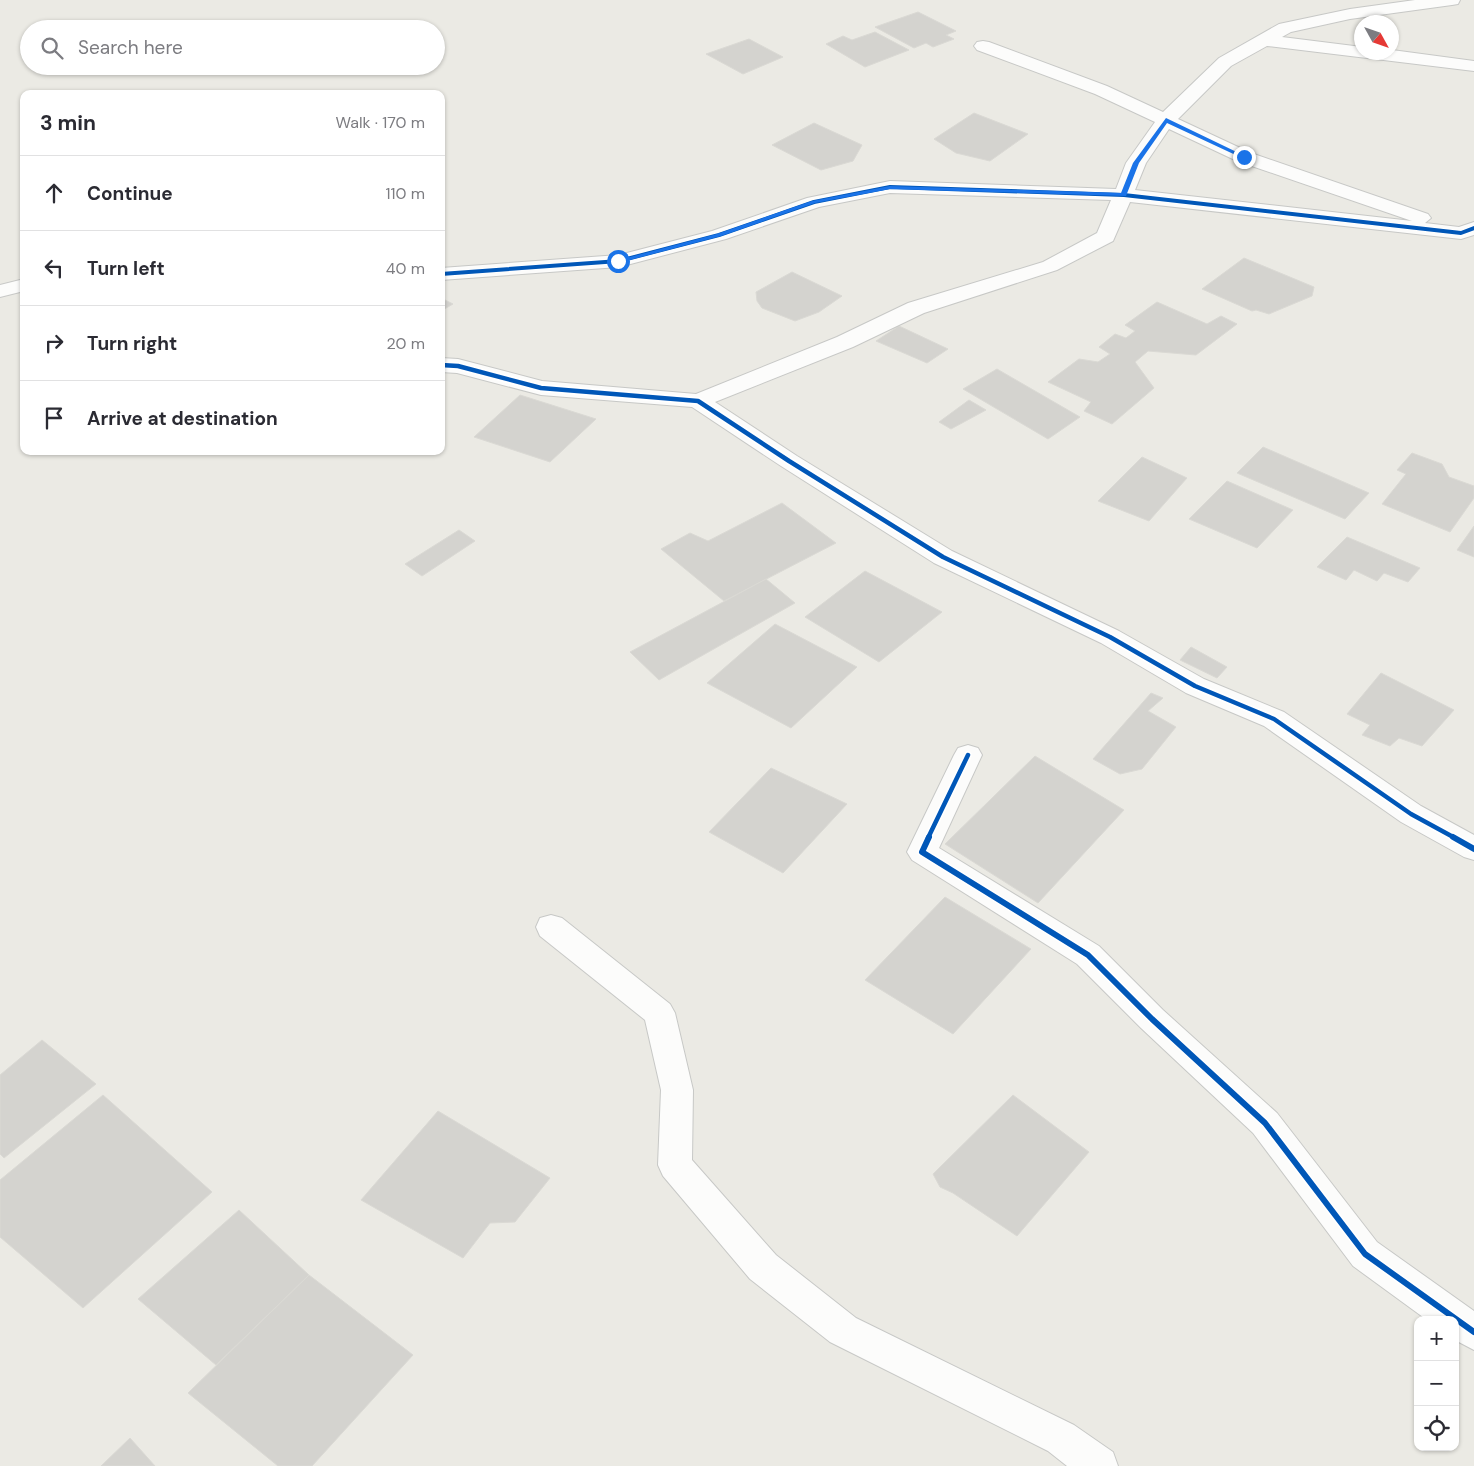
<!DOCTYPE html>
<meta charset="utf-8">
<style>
body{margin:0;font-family:"DM Sans",sans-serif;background:#f7f7f7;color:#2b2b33}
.controls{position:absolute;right:15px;bottom:15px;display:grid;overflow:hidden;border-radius:10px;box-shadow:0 1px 4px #0004}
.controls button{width:45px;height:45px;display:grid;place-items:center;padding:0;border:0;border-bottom:1px solid #e1e1e2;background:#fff;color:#2b2b33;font:25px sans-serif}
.compass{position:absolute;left:1354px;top:15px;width:45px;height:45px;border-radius:50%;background:#fff;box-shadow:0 1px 4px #0004;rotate:130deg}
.stop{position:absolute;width:15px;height:15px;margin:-11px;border:4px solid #1a73e8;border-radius:50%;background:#fff}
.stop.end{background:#1a73e8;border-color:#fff;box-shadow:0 1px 5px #0008}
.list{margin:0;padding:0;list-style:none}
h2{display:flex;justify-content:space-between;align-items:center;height:65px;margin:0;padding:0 20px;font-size:21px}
h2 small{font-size:16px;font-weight:400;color:#7c7c81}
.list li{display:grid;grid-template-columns:32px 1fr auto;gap:15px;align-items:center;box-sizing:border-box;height:75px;padding:0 20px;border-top:1px solid #e1e1e2}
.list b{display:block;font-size:19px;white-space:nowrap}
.list em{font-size:16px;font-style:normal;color:#7c7c81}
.icon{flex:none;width:28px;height:28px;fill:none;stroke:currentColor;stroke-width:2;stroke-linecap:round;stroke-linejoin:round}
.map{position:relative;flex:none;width:1474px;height:1466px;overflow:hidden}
.search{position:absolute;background:#fff;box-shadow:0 1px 4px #0004;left:20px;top:20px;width:425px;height:55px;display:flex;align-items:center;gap:12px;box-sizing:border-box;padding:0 18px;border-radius:28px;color:#7c7c81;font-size:19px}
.panel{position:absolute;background:#fff;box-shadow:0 1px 4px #0004;left:20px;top:90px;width:425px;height:365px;border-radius:10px}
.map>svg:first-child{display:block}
.building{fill:#d4d3cf;stroke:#dad9d4}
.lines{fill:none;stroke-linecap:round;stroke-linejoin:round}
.minor-casing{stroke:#c7c8c6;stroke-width:2}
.minor{fill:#fcfcfb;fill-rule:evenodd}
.cycleway-far2-casing{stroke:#fff;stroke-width:5.5}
.cycleway-far1-casing{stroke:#fff;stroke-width:8}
.cycleway-casing{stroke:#fff;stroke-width:9}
.cycleway-far2{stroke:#0057b8;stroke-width:4}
.cycleway-far1{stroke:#0057b8;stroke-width:4.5}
.cycleway{stroke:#0057b8;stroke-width:6}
.route{fill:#1a73e8}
</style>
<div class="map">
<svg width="1474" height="1466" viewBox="0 0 1474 1466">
<rect width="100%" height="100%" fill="#ebeae4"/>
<g class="building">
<polygon points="918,12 956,31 946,35 954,39 933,47 926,43 914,48 875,27"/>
<polygon points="875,32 909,50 865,67 826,44 843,36 852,40"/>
<polygon points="749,39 783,57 743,74 706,54"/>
<polygon points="974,113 1028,134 990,161 956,153 934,139"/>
<polygon points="814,123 862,145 853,161 821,170 772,145"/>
<polygon points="1244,258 1314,287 1312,296 1269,314 1256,310 1252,311 1202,289"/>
<polygon points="792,272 842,296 819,312 795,321 762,308 757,301 756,292"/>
<polygon points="441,298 453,304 441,311"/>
<polygon points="1157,302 1207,324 1221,316 1237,324 1196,355 1148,351 1135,362 1154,388 1112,424 1084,411 1091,402 1048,382 1079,359 1098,362 1110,354 1099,347 1115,334 1126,338 1135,331 1125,325"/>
<polygon points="899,326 948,349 927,363 876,341"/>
<polygon points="997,369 1080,417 1048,439 963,389"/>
<polygon points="520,395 596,419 550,462 474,437"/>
<polygon points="969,400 986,410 951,429 939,422"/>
<polygon points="1263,447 1369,493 1345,519 1237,473"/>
<polygon points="1412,453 1442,464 1449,477 1474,486 1474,498 1450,532 1382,504 1406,474 1397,470"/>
<polygon points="1142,457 1187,478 1149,521 1098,501"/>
<polygon points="1227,481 1293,510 1257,548 1189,519"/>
<polygon points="782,503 836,543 724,601 661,549 690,533 708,541"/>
<polygon points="1474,526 1474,557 1457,550"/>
<polygon points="459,530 475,541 422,576 405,564"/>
<polygon points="1347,537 1420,568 1408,582 1384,573 1377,581 1354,570 1346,580 1317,567"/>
<polygon points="865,571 942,612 879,662 805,617"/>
<polygon points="766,579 795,603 659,680 630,652"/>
<polygon points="775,624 857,667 791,728 707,683"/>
<polygon points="1191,647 1227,667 1217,678 1180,660"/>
<polygon points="1381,673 1454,710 1422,746 1399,738 1390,746 1362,735 1370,725 1347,714"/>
<polygon points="1151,693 1163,698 1148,711 1176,727 1142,769 1120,774 1093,759"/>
<polygon points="1035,756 1124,810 1038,903 945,844"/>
<polygon points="771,768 847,804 783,873 709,832"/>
<polygon points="945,897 1031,949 953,1034 865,980"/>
<polygon points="42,1040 96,1084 4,1158 0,1154 0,1075"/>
<polygon points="103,1095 212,1192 83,1308 0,1237 0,1180"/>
<polygon points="1013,1095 1089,1152 1017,1236 953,1193 940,1187 933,1174"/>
<polygon points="438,1111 550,1178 515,1222 490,1223 463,1258 361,1200"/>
<polygon points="239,1210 309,1275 216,1365 138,1299"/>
<polygon points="309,1275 413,1355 312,1466 278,1466 188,1393"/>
<polygon points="130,1438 155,1466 101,1466"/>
</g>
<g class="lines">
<g class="minor-casing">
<g id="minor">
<path d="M 1415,0 L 1460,0 L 1458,4 L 1452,5 L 1350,19 L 1291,32 L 1282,37 L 1362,47 L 1362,52 L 1392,52 L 1392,50 L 1474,61 L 1474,71 L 1267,46 L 1231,66 L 1178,119 L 1251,153 L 1428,214 L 1431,218 L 1425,223 L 1459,227 L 1474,222 L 1474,235 L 1461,239 L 1130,202 L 1113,241 L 1057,270 L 924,313 L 853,347 L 715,402 L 797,456 L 952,551 L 1119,631 L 1204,679 L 1284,712 L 1421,806 L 1474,835 L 1474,860 L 1464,857 L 1401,822 L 1264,726 L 1186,693 L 1101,643 L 934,563 L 781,466 L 692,407 L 541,395 L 457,373 L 441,372 L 441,358 L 458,359 L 542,381 L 696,394 L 837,337 L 908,303 L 1043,262 L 1097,233 L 1111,200 L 890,193 L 819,207 L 726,239 L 619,267 L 441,280 L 441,268 L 619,255 L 712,231 L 807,198 L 890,181 L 1116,189 L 1126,163 L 1155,122 L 1095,94 L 977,50 L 974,46 L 977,42 L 983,41 L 989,42 L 1107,86 L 1163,112 L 1219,58 L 1279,24 L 1350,9 ZM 1169,129 L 1237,161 L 1412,221 L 1135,190 L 1146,163 Z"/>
<polygon points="24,279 24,291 0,297 0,285"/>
<polygon points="968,745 978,748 982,755 939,848 1099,946 1163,1010 1277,1113 1377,1242 1474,1311 1474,1350 1455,1340 1455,1320 1427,1320 1353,1266 1253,1133 1141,1028 1077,964 912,860 907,852 954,755 958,748"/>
<polygon points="551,915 562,918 670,1004 675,1013 693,1090 692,1160 776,1255 856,1318 1074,1425 1113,1452 1118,1466 1067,1466 1048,1451 830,1342 750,1279 663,1176 658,1165 661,1090 645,1020 540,936 536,927 540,918"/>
</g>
</g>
<use href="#minor" class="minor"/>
<g class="cycleway-far2-casing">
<polyline id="cycleway-far2" points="441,274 619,261 719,235 814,202 890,187 1124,195 1461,233 1474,228"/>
</g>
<g class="cycleway-far1-casing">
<g id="cycleway-far1">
<polyline points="441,365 458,366 541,388 698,401 789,461 943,557 1110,637 1195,686 1274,719 1411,814 1455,838"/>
<polyline points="928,838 968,755"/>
</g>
</g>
<g class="cycleway-casing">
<g id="cycleway">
<polyline points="929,837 922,852 1088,955 1152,1019 1265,1123 1365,1254 1474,1332"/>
<polyline points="1453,837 1474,849"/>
</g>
</g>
<use href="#cycleway-far2" class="cycleway-far2"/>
<use href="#cycleway-far1" class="cycleway-far1"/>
<use href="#cycleway" class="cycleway"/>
</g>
<polygon class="route" points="1166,118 1247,157 1242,158 1167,123 1139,163 1126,196 890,189 815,203 721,236 618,263 615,261 717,234 812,201 890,186 1121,193 1133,163"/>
</svg>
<div class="controls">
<button>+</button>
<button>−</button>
<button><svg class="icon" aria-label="locate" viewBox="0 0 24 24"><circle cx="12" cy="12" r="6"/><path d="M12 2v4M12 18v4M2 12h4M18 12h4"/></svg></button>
</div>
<svg class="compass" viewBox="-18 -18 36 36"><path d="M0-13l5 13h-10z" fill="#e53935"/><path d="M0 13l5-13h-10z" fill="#7c7c81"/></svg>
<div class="stop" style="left:618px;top:261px"></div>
<div class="stop end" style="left:1244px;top:157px"></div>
<div class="search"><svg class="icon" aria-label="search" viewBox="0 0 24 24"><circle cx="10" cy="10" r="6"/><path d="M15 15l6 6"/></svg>Search here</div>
<section class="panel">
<h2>3 min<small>Walk · 170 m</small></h2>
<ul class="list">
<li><svg class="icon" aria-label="ahead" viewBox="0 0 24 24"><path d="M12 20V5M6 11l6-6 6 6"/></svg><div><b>Continue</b></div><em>110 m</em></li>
<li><svg class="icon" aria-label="left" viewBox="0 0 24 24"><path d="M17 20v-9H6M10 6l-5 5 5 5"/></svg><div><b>Turn left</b></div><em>40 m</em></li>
<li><svg class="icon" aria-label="right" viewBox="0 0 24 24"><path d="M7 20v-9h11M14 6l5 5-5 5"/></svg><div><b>Turn right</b></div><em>20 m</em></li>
<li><svg class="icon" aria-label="arrive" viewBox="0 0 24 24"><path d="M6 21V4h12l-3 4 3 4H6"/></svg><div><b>Arrive at destination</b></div></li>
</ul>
</section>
</div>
